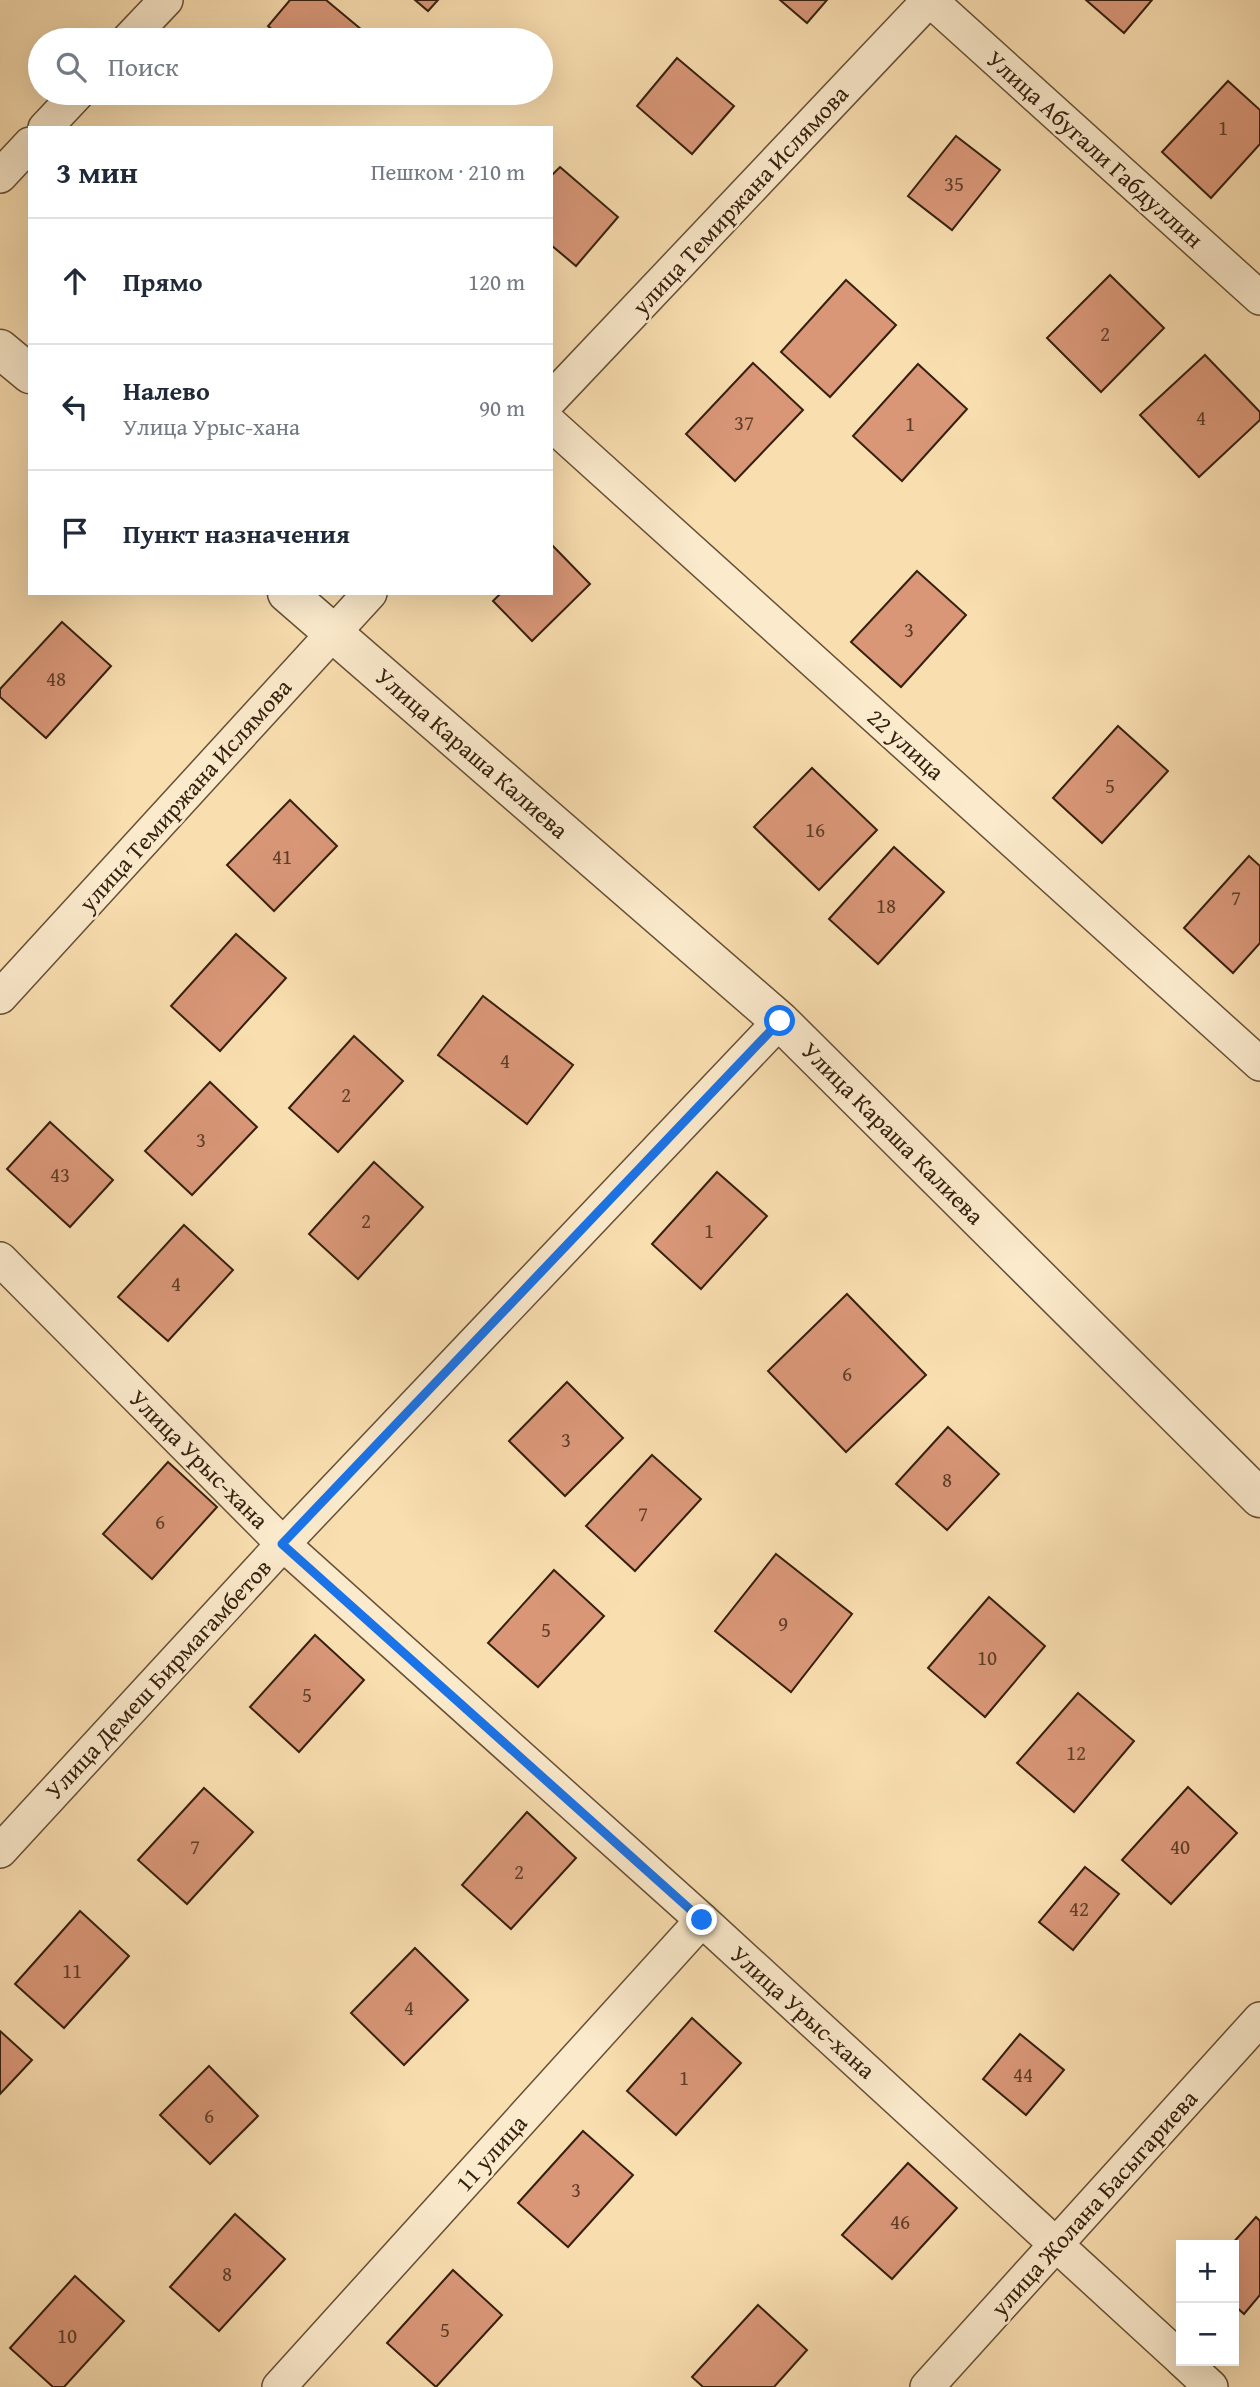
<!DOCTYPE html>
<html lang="ru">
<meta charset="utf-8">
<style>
body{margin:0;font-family:"Gentium Book Plus",serif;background:#f6f6f7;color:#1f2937}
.controls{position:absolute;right:21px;bottom:21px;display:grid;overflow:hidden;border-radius:0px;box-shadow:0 7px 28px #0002}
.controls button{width:63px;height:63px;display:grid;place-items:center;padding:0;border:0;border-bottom:2px solid #e0e1e3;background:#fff;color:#1f2937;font:35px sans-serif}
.stop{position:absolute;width:21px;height:21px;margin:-16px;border:5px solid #1a73e8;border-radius:50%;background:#fff}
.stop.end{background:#1a73e8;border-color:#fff;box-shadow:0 2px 7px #0008}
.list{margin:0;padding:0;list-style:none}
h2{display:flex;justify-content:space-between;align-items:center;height:91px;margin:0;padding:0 28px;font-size:30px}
h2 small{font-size:23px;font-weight:400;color:#747a83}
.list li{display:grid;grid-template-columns:46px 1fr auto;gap:21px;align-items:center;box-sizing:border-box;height:126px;padding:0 28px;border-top:2px solid #e0e1e3}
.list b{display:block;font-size:26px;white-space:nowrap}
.list p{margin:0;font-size:23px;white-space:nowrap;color:#747a83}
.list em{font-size:23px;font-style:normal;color:#747a83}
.icon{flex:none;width:38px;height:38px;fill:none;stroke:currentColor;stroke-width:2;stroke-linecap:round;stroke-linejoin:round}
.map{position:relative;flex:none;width:1260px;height:2387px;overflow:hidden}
.search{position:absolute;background:#fff;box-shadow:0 7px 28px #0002;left:28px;top:28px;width:525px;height:77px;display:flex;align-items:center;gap:18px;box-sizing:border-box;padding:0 24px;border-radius:38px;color:#747a83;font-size:26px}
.panel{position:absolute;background:#fff;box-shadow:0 7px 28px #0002;left:28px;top:126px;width:525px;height:469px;border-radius:0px}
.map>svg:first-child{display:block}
.building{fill:#d99778;stroke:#36200e;stroke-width:2}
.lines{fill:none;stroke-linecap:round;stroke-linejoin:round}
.minor-casing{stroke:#675036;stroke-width:36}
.tertiary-casing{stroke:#675036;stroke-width:41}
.minor{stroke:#fbeacc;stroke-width:33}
.tertiary{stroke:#fbeacc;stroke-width:38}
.route{stroke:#1a73e8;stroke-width:9}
.labels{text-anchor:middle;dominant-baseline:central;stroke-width:5;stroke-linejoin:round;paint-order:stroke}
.number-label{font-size:21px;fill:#5f3e28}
.street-label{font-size:24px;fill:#36200e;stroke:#fbeacc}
</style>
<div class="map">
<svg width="1260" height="2387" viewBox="0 0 1260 2387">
<rect width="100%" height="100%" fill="#f9deb0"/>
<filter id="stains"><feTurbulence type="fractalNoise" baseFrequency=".00286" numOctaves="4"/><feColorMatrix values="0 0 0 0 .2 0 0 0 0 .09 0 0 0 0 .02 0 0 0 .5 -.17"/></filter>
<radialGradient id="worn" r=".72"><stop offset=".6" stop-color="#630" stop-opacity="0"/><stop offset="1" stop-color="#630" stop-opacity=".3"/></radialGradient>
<g class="building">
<polygon points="290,0 326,0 374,40 285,40 268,26"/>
<polygon points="415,0 438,0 428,11"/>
<polygon points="780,0 827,0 807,23"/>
<polygon points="1086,0 1152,0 1124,33"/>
<polygon points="677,58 734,106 692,154 637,106"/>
<polygon points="1228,81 1260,110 1260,144 1211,198 1162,152"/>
<polygon points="956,136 1000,170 952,230 908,196"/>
<polygon points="560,167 618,217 576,266 551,245 551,176"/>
<polygon points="1110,275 1164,328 1101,392 1047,338"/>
<polygon points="846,280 896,325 830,397 781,352"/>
<polygon points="1205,355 1260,412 1260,420 1199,477 1140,415"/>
<polygon points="753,363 803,410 735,481 686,434"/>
<polygon points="918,364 967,409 902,481 853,436"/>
<polygon points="551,544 590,584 532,641 493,601 501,593 551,593"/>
<polygon points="917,571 966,615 901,687 851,642"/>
<polygon points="62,622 111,666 46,738 0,697 0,689"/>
<polygon points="1118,726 1168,771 1102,843 1053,798"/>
<polygon points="812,768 877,830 819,890 754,827"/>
<polygon points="290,800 337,846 274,911 227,865"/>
<polygon points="894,847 944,892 878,964 829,919"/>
<polygon points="1249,856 1260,866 1260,943 1233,973 1184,928"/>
<polygon points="236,934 286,978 220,1051 171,1006"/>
<polygon points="483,996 573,1065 527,1124 438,1055"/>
<polygon points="354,1036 403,1081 338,1152 289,1108"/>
<polygon points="210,1082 257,1127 192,1195 145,1151"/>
<polygon points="50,1122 113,1180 70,1227 7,1169"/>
<polygon points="374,1162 423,1207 358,1279 309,1234"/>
<polygon points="717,1172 767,1216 701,1289 652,1244"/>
<polygon points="184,1225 233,1270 168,1341 118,1297"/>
<polygon points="847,1294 926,1375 846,1452 768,1371"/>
<polygon points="567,1382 623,1438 565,1496 509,1441"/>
<polygon points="948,1427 999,1474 947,1530 896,1484"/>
<polygon points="652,1455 701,1499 635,1571 586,1526"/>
<polygon points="168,1462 217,1507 152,1579 103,1534"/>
<polygon points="776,1554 852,1614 791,1692 715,1631"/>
<polygon points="554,1570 604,1616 538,1687 488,1643"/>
<polygon points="989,1597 1045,1646 985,1717 928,1668"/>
<polygon points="315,1635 364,1680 299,1752 250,1707"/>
<polygon points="1078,1693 1134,1741 1074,1812 1017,1763"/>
<polygon points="1188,1787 1237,1833 1171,1904 1122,1860"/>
<polygon points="204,1788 253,1832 187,1904 138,1860"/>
<polygon points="527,1812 576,1858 511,1929 462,1885"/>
<polygon points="1085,1867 1119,1894 1073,1950 1039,1922"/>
<polygon points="80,1911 129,1956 64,2028 15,1984"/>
<polygon points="415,1948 468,2000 404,2065 351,2013"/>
<polygon points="692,2018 741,2063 676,2135 627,2091"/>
<polygon points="0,2031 32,2060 0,2094"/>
<polygon points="1020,2034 1064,2070 1026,2115 983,2079"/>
<polygon points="209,2066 258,2116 210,2164 160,2115"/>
<polygon points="583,2131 633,2175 568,2247 518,2203"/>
<polygon points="908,2163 957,2208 892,2279 842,2235"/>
<polygon points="235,2214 285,2259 219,2331 170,2287"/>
<polygon points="1256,2217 1260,2221 1260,2295 1244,2314 1234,2305 1234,2245 1231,2245"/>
<polygon points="453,2270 502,2315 436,2387 387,2343"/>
<polygon points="75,2276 124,2321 64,2387 53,2387 10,2348"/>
<polygon points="758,2305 807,2350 774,2387 703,2387 692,2377"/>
</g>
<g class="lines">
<g class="minor-casing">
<g id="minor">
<polyline points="930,0 1260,298"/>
<polyline points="128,40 166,0"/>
<polyline points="45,128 78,93"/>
<polyline points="0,176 30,144"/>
<polyline points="551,399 929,0"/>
<polyline points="551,424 1260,1064"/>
<polyline points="0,997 370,593"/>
<polyline points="0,1259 283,1544 702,1920 1181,2359"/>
<polyline points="0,1851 283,1544 780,1021"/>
<polyline points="1183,2361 1211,2387"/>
<polyline points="279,2387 702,1920"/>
<polyline points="927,2387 1260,2019"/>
</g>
</g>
<g class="tertiary-casing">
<g id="tertiary">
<polyline points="0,349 30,374"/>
<polyline points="287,593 780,1021 1260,1498"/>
</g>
</g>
<use href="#minor" class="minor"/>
<use href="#tertiary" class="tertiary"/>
</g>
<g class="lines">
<polyline class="route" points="702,1920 282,1544 780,1021"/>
</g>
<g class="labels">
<g class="number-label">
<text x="1223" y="127">1</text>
<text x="954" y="183">35</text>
<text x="1105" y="333">2</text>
<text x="1201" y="417">4</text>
<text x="744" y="422">37</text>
<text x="910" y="423">1</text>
<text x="909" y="629">3</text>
<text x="56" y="678">48</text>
<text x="1110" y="785">5</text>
<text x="815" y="829">16</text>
<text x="282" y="856">41</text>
<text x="1236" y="897">7</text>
<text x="886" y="905">18</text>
<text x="505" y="1060">4</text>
<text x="346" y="1094">2</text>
<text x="201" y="1139">3</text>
<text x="60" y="1174">43</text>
<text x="366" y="1220">2</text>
<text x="709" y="1230">1</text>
<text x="176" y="1283">4</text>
<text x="847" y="1373">6</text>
<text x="566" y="1439">3</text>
<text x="947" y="1479">8</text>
<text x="643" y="1513">7</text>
<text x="160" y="1521">6</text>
<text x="783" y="1623">9</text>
<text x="546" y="1629">5</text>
<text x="987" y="1657">10</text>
<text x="307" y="1694">5</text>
<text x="1076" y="1752">12</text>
<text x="195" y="1846">7</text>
<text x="1180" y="1846">40</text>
<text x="519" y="1871">2</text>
<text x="1079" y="1908">42</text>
<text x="72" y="1970">11</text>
<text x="409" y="2007">4</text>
<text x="1023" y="2074">44</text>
<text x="684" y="2077">1</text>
<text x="209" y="2115">6</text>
<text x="576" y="2189">3</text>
<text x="900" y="2221">46</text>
<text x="227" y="2273">8</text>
<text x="445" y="2329">5</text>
<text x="67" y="2335">10</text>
</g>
<g class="street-label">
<text transform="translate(1095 149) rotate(42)">Улица Абугали Габдуллин</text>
<text transform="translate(740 200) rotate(-47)">улица Темиржана Ислямова</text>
<text transform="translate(906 744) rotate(42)">22 улица</text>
<text transform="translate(472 753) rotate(41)">Улица Караша Калиева</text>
<text transform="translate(185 795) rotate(-48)">улица Темиржана Ислямова</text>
<text transform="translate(893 1133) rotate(45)">Улица Караша Калиева</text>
<text transform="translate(199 1459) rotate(45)">Улица Урыс-хана</text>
<text transform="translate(158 1679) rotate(-47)">Улица Демеш Бирмагамбетов</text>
<text transform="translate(803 2012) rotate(42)">Улица Урыс-хана</text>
<text transform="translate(491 2153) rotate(-48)">11 улица</text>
<text transform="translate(1094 2203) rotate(-48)">улица Жолана Басыгариева</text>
</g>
</g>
<rect width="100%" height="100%" filter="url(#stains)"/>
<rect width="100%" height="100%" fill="url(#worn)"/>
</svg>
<div class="controls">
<button>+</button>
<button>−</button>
</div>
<div class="stop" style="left:780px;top:1021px"></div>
<div class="stop end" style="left:702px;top:1920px"></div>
<div class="search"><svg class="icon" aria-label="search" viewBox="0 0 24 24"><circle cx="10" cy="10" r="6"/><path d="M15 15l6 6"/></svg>Поиск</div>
<section class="panel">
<h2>3 мин<small>Пешком · 210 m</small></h2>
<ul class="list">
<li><svg class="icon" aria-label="ahead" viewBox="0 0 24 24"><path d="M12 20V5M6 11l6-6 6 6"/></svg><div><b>Прямо</b></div><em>120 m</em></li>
<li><svg class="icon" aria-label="left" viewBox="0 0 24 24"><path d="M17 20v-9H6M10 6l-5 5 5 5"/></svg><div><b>Налево</b><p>Улица Урыс-хана</p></div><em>90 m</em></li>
<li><svg class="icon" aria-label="arrive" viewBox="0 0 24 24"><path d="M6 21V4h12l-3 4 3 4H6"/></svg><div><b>Пункт назначения</b></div></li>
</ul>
</section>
</div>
